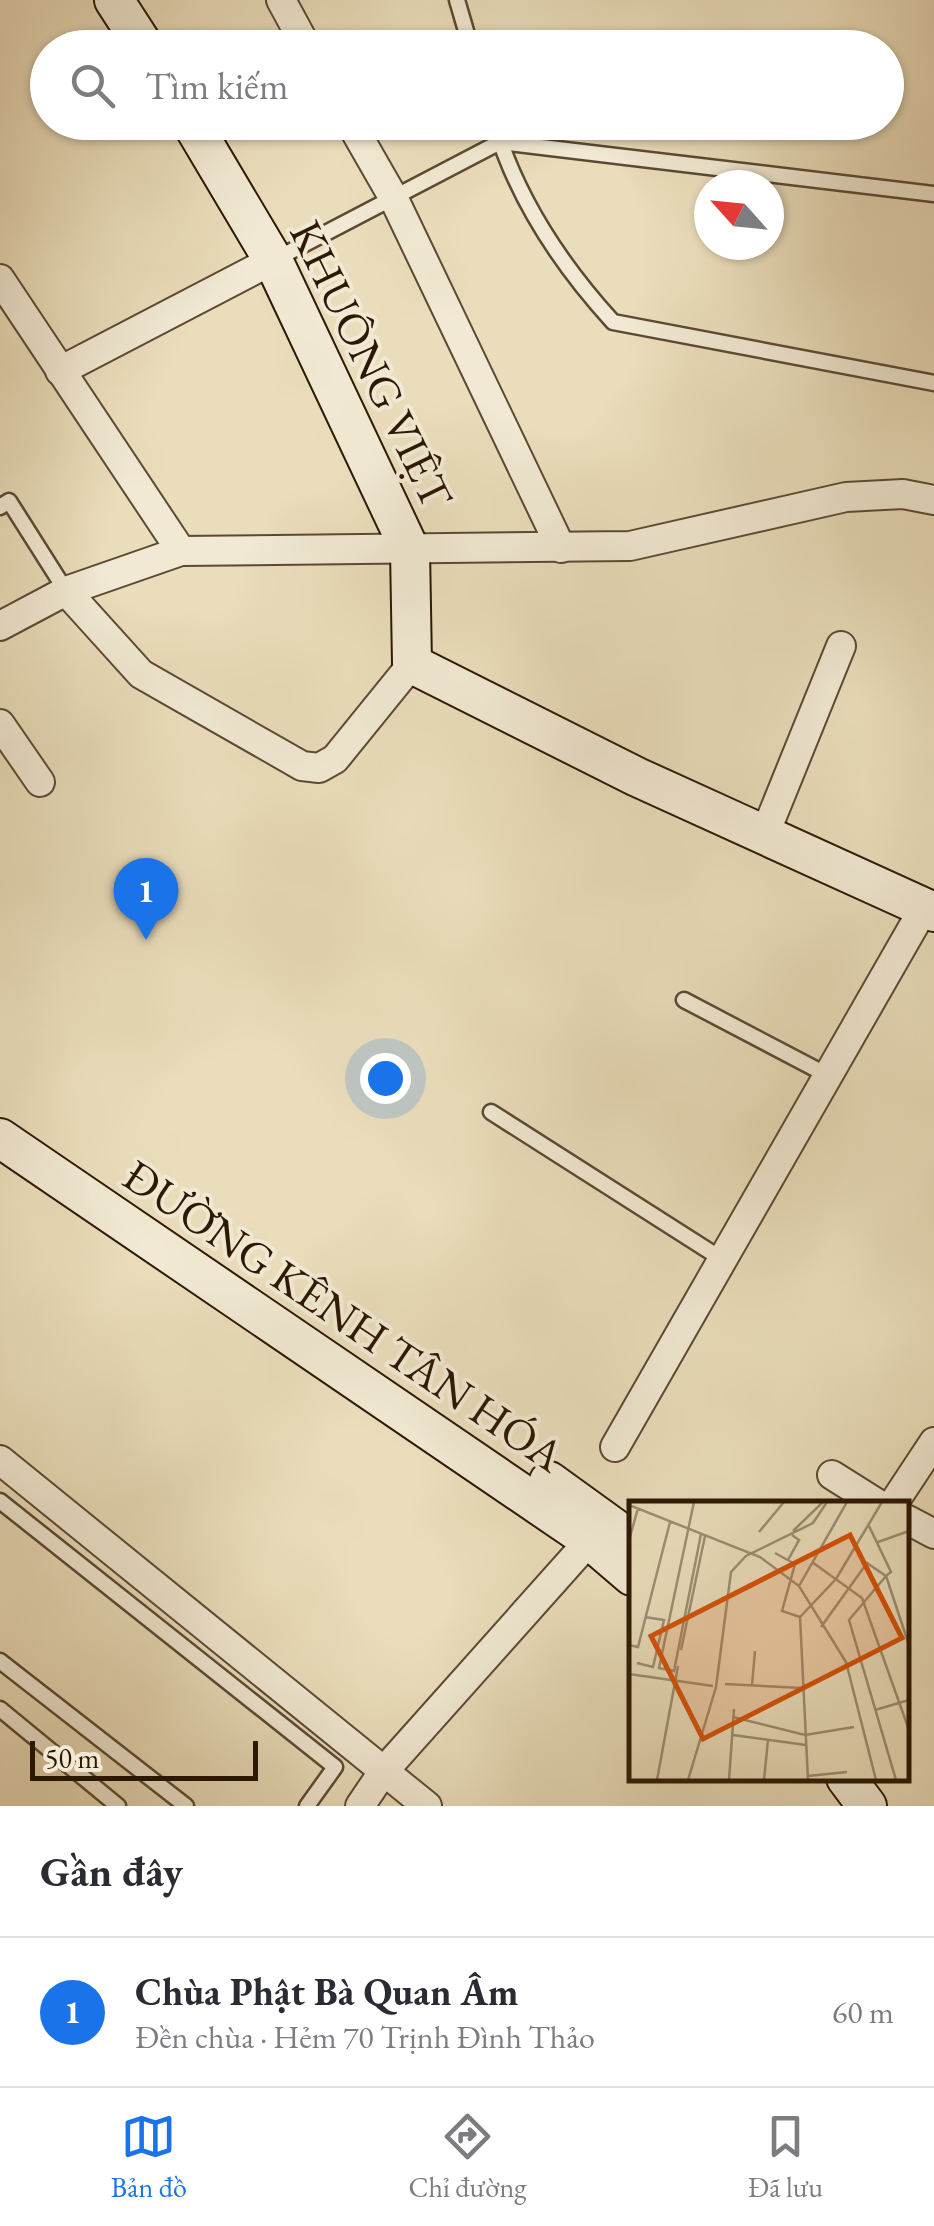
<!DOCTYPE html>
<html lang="vi">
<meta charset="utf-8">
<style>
body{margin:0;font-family:"EB Garamond",serif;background:#f7f7f7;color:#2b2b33}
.compass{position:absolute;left:694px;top:170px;width:90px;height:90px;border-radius:50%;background:#fff;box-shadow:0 2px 8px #0004;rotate:297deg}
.scale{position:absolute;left:30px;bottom:25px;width:228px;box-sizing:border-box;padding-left:10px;border:5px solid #2d1804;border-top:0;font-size:28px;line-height:35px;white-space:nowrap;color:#2d1804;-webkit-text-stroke:8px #f1e9d3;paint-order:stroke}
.you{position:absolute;left:385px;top:1078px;width:35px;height:35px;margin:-25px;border:8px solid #fff;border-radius:50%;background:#1a73e8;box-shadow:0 0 0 15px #1a73e833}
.badge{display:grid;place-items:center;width:65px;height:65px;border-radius:50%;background:#1a73e8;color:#fff;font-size:32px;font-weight:700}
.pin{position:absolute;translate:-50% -82px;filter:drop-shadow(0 2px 5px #0008)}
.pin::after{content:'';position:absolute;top:52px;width:35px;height:30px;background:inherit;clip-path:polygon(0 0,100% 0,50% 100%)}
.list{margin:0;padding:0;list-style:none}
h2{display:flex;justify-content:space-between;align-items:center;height:130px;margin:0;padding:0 40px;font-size:42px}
h2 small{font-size:32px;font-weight:400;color:#7c7c81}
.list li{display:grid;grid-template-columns:65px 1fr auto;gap:30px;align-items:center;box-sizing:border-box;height:150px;padding:0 40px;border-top:2px solid #e1e1e2}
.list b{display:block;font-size:38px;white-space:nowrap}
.list p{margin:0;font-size:32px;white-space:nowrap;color:#7c7c81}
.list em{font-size:32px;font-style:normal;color:#7c7c81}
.icon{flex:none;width:55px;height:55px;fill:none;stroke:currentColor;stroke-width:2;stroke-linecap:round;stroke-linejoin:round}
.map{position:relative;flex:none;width:934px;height:1806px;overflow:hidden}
.search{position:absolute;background:#fff;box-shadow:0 2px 8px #0004;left:30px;right:30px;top:30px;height:110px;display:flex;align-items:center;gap:25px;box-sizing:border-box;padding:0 35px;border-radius:55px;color:#7c7c81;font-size:38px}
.sheet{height:280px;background:#fff}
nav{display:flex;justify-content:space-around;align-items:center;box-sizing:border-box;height:140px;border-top:2px solid #e1e1e2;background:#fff;font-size:28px;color:#7c7c81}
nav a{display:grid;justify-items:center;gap:5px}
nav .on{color:#1a73e8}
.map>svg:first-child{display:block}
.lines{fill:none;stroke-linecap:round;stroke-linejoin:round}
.lane-casing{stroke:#5c4932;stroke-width:19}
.street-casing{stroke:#5c4932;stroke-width:32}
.secondary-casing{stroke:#2d1804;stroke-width:42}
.lane{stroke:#f1e9d3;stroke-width:14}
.street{stroke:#f1e9d3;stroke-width:28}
.secondary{stroke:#f1e9d3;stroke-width:38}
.labels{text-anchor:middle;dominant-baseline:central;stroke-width:8;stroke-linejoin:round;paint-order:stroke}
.street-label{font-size:45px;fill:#2d1804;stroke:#f1e9d3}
.inset-road{fill:none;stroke:#9e8e72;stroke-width:2.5}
.view{fill:#d5520b;fill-opacity:0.15;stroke:#d5520b;stroke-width:5}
.inset-edge{fill:none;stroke:#2d1804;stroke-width:5}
</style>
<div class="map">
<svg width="934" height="1806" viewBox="0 0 934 1806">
<rect width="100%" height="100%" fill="#eaddbb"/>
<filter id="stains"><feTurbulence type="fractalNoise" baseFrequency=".002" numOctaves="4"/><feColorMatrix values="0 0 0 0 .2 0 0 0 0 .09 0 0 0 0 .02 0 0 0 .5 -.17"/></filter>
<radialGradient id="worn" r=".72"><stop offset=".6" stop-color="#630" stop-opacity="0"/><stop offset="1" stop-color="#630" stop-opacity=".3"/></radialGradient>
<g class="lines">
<g class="lane-casing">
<g id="lane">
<polyline points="457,0 471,48"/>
<path d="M 494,122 C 516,197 561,265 613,322 L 934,383"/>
<polyline points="276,259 500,142 934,194"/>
<polyline points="0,507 9,501 66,591"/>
<polyline points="684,1000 827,1075"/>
<polyline points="491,1112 720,1258"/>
<polyline points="0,1501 335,1767 307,1806"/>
<polyline points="0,1661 186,1806"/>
<polyline points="0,1709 118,1806"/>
</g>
</g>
<g class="street-casing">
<g id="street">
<polyline points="281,0 307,48"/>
<polyline points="350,122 393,197 561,548"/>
<polyline points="0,279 181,551"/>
<polyline points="60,371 273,260"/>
<polyline points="66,591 141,674 302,766 319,768 335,759 412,664"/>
<polyline points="0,626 66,591 181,551 630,546 846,497 903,494 934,500"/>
<polyline points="0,724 40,782"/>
<polyline points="764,836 841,646"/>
<polyline points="615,1447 924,908"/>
<polyline points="0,1460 427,1806"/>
<polyline points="832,1475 878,1504"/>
<polyline points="893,1504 934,1442"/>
<polyline points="906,1519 934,1534"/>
<polyline points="360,1806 383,1772 590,1540"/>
</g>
</g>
<g class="secondary-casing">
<g id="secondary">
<polyline points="114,0 145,48"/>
<polyline points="191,122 273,260 410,550 412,664 637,777 934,912"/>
<polyline points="0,1138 590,1540 632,1576"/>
<polyline points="549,1481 632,1541"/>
<polyline points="846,1778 867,1806"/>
</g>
</g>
<use href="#lane" class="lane"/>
<use href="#street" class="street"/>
<use href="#secondary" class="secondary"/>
</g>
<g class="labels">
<g class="street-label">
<text transform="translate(372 364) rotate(64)">KHUÔNG VIỆT</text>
<text transform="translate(344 1315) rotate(34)">ĐƯỜNG KÊNH TÂN HÓA</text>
</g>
</g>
<g transform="translate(629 1501)">
<rect width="280" height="280" fill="#eaddbb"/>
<path class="inset-road" d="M 65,1 L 30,167 L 45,170 L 72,33M 0,4 L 131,56 L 170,85 L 217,161 L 247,279M 240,25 L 262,71 L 257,75 L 280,144M 164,30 L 194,1M 130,31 L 155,1M 1,36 L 9,7M 249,41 L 280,30M 146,52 L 166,63 L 153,110 L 171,116M 159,59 L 170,39 L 163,34M 183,61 L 233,97 L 280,229M 257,75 L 220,119 L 267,279M 170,85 L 218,1M 171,116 L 179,279M 171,116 L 207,78 L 253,1M 192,126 L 238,62 L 257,75M 0,144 L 9,146 L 41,21M 52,149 L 76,35M 8,162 L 24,166 L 35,119 L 16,116M 0,173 L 84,185M 96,183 L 173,187M 123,184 L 126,150M 246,209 L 280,199M 104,216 L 176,234 L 225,226M 104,234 L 177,244M 179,275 L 218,271M 28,279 L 49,165M 59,279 L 87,186 L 102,71 L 117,55 L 184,22 L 198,1M 100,279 L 105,208M 135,279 L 139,239"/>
<path class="view" d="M 221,34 L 273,137 L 74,238 L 22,135 Z"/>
<rect width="280" height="280" class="inset-edge"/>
</g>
<rect width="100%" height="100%" filter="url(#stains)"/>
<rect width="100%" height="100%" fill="url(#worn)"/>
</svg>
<svg class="compass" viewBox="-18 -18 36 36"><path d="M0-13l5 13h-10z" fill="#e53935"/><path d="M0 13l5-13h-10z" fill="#7c7c81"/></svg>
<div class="scale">50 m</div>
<div class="you"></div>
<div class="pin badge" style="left:146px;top:940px">1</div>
<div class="search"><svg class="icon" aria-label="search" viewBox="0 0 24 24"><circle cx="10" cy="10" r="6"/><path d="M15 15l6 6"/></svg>Tìm kiếm</div>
</div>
<section class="sheet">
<h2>Gần đây<small></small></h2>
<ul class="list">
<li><span class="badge">1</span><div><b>Chùa Phật Bà Quan Âm</b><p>Đền chùa · Hẻm 70 Trịnh Đình Thảo</p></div><em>60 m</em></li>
</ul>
</section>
<nav>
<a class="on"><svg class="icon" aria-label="map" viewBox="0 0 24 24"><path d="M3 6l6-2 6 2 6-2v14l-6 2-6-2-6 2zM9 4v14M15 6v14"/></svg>Bản đồ</a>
<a><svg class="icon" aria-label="directions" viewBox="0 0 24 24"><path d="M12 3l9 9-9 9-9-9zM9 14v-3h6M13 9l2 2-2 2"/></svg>Chỉ đường</a>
<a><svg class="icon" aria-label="saved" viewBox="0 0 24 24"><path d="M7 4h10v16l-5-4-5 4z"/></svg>Đã lưu</a>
</nav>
